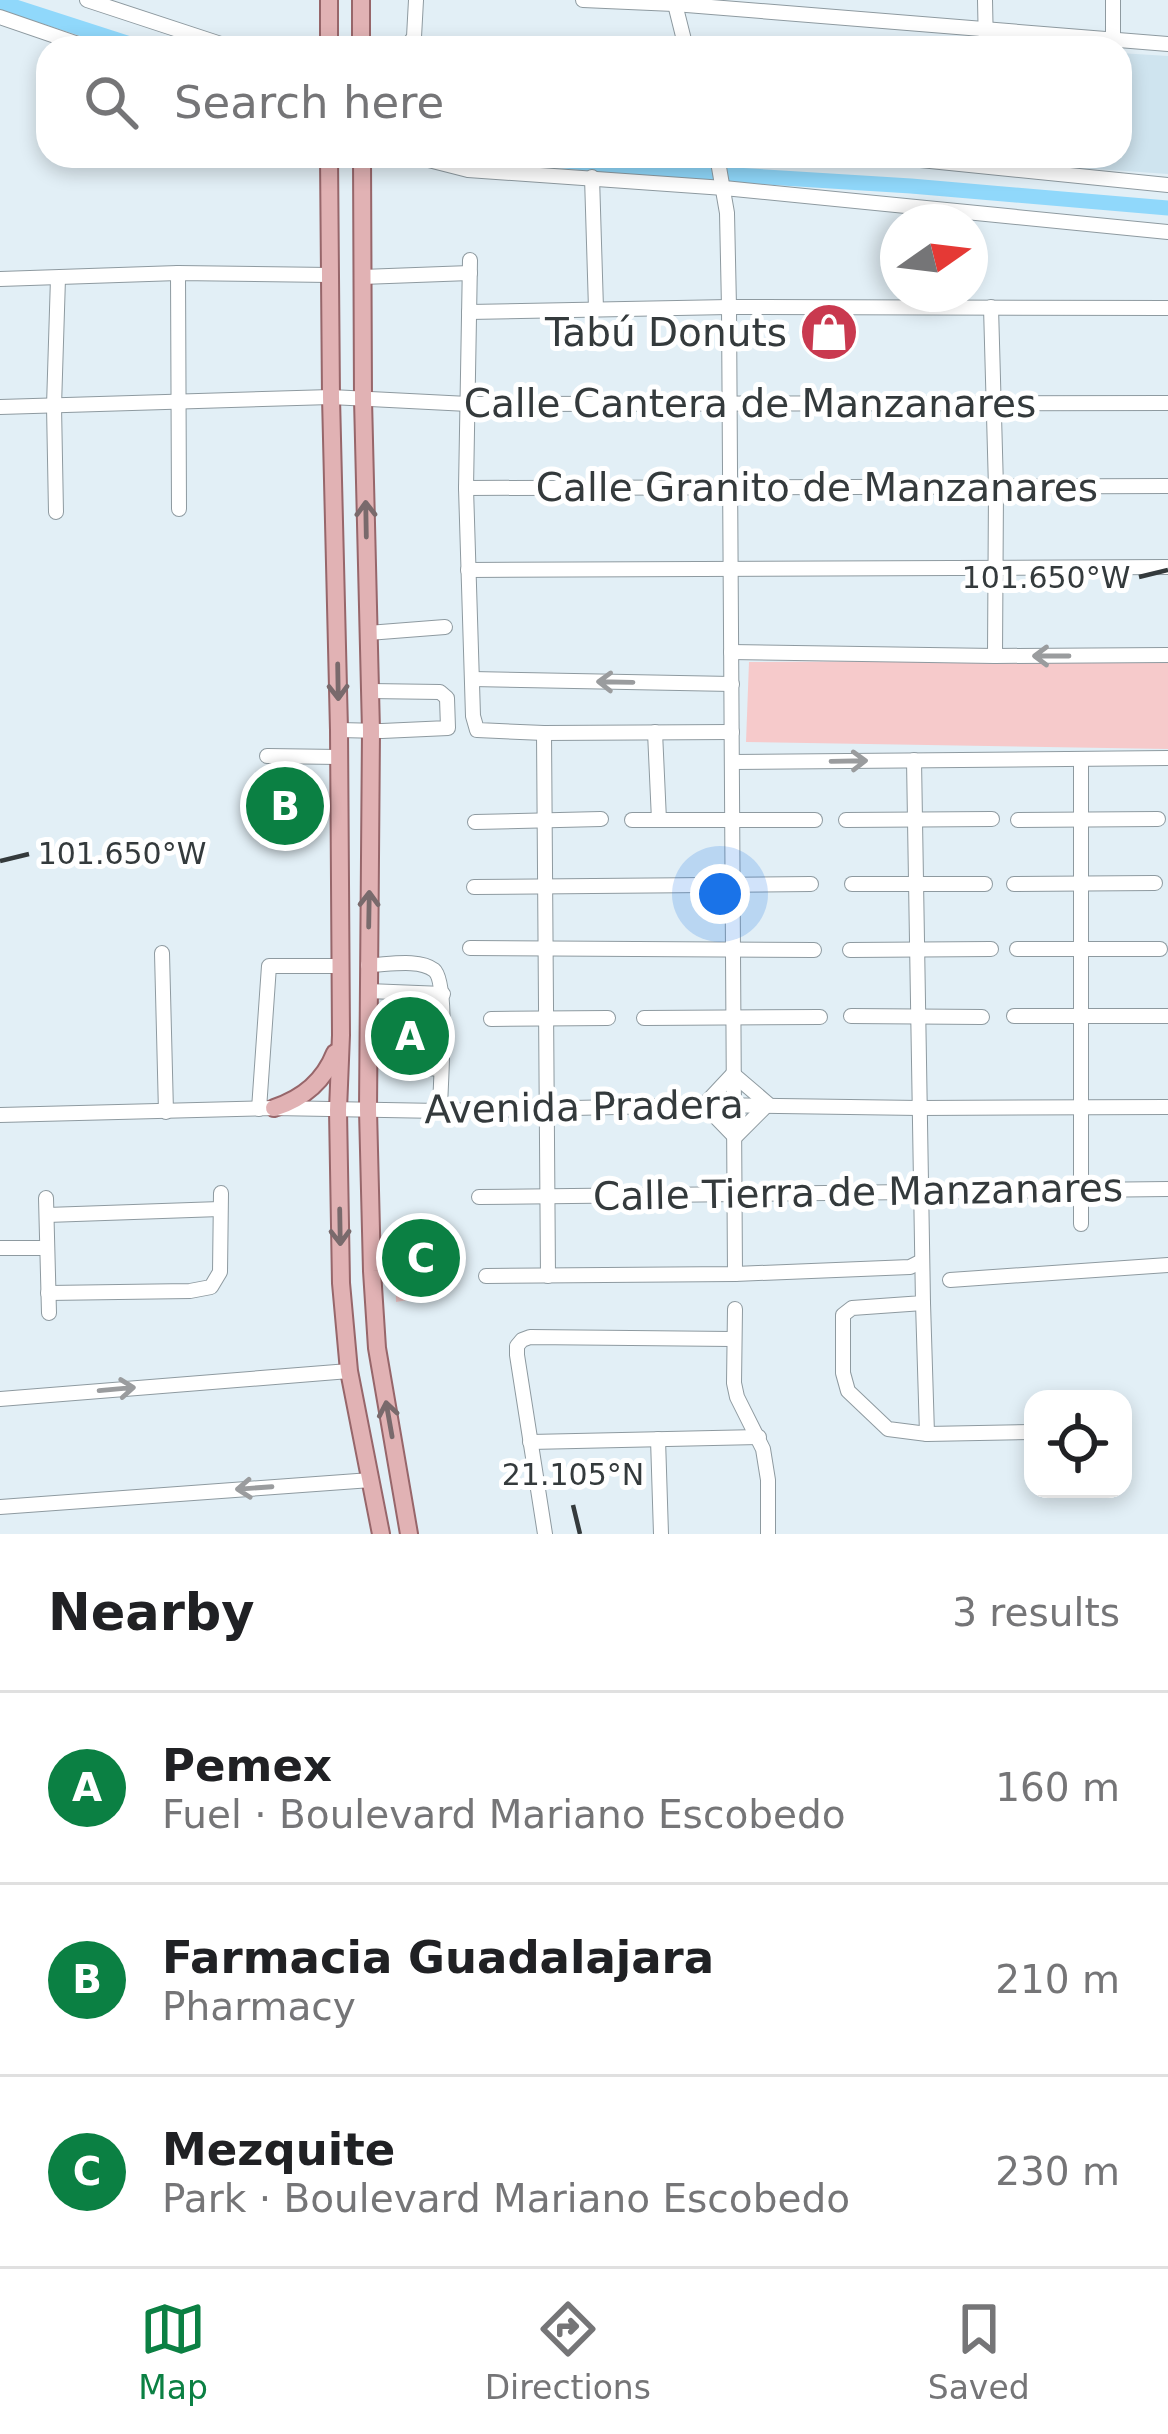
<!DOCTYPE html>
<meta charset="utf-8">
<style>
body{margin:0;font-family:"DejaVu Sans",sans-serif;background:#f6f6f6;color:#202124}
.controls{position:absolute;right:36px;bottom:36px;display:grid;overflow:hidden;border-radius:24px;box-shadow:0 6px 18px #0003}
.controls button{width:108px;height:108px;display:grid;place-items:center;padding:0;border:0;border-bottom:3px solid #e0e0e0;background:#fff;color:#202124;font:60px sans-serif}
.compass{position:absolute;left:880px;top:204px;width:108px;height:108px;border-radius:50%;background:#fff;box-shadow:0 6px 18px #0003;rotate:76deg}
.you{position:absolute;left:720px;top:894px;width:42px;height:42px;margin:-30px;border:9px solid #fff;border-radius:50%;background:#1a73e8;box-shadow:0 0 0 18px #1a73e833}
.badge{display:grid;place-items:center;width:78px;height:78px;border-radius:50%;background:#0b8043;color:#fff;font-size:39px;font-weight:700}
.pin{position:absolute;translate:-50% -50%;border:6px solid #fff;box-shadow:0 3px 12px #0006}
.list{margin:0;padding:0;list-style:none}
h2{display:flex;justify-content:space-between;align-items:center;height:156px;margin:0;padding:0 48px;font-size:51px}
h2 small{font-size:39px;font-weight:400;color:#757577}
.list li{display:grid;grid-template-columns:78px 1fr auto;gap:36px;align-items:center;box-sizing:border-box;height:192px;padding:0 48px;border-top:3px solid #e0e0e0}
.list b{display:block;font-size:45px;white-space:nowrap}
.list p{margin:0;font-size:39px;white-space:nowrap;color:#757577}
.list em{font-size:39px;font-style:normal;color:#757577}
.icon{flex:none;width:66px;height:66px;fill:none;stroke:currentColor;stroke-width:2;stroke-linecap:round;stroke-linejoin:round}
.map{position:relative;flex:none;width:1168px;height:1534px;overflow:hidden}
.search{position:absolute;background:#fff;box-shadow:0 6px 18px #0003;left:36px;right:36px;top:36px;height:132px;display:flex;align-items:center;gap:30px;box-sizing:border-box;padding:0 42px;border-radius:36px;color:#757577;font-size:45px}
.sheet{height:732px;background:#fff}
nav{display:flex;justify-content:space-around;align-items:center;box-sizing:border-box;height:168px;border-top:3px solid #e0e0e0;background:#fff;font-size:33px;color:#757577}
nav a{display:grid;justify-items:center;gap:6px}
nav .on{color:#0b8043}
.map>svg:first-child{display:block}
.built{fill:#cfe4ef}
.green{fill:#f6cacb}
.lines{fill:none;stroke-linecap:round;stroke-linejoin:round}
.canal{stroke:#90d8fb;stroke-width:15}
.minor-casing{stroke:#8e9aa0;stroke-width:16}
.major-casing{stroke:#97666a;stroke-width:20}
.minor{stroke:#fff;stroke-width:14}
.major{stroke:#e1b2b4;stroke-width:16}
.oneway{stroke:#796a6c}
.oneway2{stroke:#9a9c9e}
.ticks{fill:none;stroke:#343a3c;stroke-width:4.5}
.labels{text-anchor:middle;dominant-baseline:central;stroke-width:10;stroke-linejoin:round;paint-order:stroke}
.poi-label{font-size:39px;fill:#343a3c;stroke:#fff;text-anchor:end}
.street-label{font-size:39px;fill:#343a3c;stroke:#fff}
.ticks-label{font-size:30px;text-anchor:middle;fill:#343a3c;stroke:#fff;stroke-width:10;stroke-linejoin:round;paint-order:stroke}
</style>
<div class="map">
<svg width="1168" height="1534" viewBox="0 0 1168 1534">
<rect width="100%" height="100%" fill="#e2eff6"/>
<polygon class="built" points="1120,53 1168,56 1168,174 998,162 998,156 1120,156"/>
<g class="green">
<polygon points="1168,659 1168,749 746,742 749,662"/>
<polygon points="394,1222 446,1223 449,1293 396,1302"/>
</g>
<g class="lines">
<g class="canal">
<polyline points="0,2 142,48"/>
<polyline points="516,156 654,170 911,186 1168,208"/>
</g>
<g class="minor-casing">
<g id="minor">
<polyline points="87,0 233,48"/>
<polyline points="583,0 674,4 1168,44"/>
<polyline points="674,0 686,48"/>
<polyline points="985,0 986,48"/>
<polyline points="1113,0 1113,40"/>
<polyline points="0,17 90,48"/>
<polyline points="406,48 414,37 416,0"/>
<polyline points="413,156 468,170 724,188 1168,232"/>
<polyline points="717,156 727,213 729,307 735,1274"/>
<polyline points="881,156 1168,185"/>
<polyline points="592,177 596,309"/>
<polyline points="470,260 466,488 473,716 477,730 544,733 732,732"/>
<polyline points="178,273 179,509"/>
<polyline points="362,277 470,273"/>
<polyline points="0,279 178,273 330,275"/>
<polyline points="991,307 996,488 995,656"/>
<polyline points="469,312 729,307 1168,308"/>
<polyline points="0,407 331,397 468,404 1168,403"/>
<polyline points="466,488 1168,486"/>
<polyline points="56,512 54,406 58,278"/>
<polyline points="468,570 1168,567"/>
<polyline points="368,633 445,627"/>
<polyline points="731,652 995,656 1168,655"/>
<polyline points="472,679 732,684"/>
<polyline points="339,730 382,731 448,728 447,698 440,692 370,691"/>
<polyline points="655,732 659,820"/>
<polyline points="544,733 548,1276"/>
<polyline points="267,756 339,757"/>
<polyline points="914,760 923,1303 852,1308 843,1315 843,1373 848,1391 888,1429 927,1434 1033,1432"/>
<polyline points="1081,760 1081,1224"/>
<polyline points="732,762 1168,758"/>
<polyline points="632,820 815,820"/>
<polyline points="846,820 992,819"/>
<polyline points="1018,820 1158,819"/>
<polyline points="475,822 601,819"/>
<polyline points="852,884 985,884"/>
<polyline points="1014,884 1155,883"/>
<polyline points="474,887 811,884"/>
<polyline points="470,948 814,950"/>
<polyline points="1017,949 1160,949"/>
<polyline points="850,950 991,949"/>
<polyline points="162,953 166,1112"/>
<path d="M 368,965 C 386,965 419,958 434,970 C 449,982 440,1087 440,1111"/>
<polyline points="368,991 443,994"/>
<polyline points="851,1016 982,1017"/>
<polyline points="1014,1016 1168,1016"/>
<polyline points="644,1018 820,1017"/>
<polyline points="491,1019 608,1018"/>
<polyline points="381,1020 442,1020"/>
<polyline points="387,1020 389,1065 440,1069"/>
<polyline points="380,1051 440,1054"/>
<polygon points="733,1074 768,1104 735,1137 704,1105"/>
<polyline points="259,1109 269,966 341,966"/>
<polyline points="0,1115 274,1108 440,1111 704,1105 919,1108 1168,1107"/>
<polyline points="479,1197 1168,1189"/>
<polyline points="46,1198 49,1313"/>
<polyline points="47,1215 220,1209"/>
<polyline points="0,1248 47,1248"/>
<polyline points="486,1276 735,1274 910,1267 922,1261"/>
<polyline points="950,1280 1168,1265"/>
<polyline points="48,1293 190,1291 211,1287 220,1272 221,1193"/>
<polyline points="923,1303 927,1434"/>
<polyline points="735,1309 734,1383 737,1397 763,1449 768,1480 768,1534"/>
<polyline points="0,1399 349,1371"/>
<polyline points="658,1439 661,1534"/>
<polyline points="530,1442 759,1437"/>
<polyline points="0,1507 371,1480"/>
<polyline points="545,1534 517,1355 517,1346 522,1340 530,1337 732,1339"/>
</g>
</g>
<g class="major-casing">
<g id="major">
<polyline points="329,0 329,48"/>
<polyline points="361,0 361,48"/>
<polyline points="329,156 331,397 339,730 341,1035 338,1110 341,1283 349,1371 381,1534"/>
<polyline points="362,156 363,399 371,731 368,1110 372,1271 377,1348 409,1534"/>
<path d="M 274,1108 C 302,1099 324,1081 335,1053"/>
</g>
</g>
<use href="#minor" class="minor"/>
<use href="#major" class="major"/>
</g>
<defs><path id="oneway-shaft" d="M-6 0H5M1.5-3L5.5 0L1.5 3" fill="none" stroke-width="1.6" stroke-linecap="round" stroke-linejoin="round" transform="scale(3)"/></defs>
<g class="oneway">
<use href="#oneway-shaft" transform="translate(366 519) rotate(-91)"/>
<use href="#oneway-shaft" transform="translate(338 682) rotate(89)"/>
<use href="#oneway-shaft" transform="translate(369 909) rotate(-89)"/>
<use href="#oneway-shaft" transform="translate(340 1227) rotate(89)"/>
<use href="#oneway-shaft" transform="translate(389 1419) rotate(-100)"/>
</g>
<g class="oneway2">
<use href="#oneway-shaft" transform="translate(1051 656) rotate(180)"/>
<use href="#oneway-shaft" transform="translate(615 682) rotate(-179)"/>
<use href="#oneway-shaft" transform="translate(849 761) rotate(-1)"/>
<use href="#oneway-shaft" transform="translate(117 1389) rotate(-5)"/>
<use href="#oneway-shaft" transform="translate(254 1488) rotate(176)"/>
</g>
<path class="ticks" d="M 1139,577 L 1168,570M 0,861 L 29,854M 573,1505 L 580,1534"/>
<defs>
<g id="shop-disc" transform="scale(3)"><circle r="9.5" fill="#c9394f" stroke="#fff"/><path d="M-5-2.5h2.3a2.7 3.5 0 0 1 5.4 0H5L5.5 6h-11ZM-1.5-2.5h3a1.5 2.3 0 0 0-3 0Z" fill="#fff"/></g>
</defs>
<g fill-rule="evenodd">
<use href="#shop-disc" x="829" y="332"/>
</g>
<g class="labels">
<g class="poi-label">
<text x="787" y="332">Tabú Donuts</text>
</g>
<g class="street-label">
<text x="750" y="403">Calle Cantera de Manzanares</text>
<text x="817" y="487">Calle Granito de Manzanares</text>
<text transform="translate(584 1107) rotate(-1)">Avenida Pradera</text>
<text transform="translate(858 1192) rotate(-1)">Calle Tierra de Manzanares</text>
</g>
</g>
<g class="ticks-label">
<text x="1046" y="588">101.650°W</text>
<text x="122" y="864">101.650°W</text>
<text x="573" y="1485">21.105°N</text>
</g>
</svg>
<div class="controls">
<button><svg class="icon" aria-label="locate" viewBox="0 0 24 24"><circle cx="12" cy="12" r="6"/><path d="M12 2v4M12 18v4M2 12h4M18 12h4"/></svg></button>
</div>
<svg class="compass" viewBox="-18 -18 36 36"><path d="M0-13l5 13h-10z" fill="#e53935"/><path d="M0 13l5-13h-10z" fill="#757577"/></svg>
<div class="you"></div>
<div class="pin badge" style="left:410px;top:1036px">A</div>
<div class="pin badge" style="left:285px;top:806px">B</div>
<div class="pin badge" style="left:421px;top:1258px">C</div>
<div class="search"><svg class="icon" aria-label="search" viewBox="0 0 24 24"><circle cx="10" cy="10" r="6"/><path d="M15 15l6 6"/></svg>Search here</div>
</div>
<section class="sheet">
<h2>Nearby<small>3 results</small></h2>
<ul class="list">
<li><span class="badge">A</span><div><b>Pemex</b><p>Fuel · Boulevard Mariano Escobedo</p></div><em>160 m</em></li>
<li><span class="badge">B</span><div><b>Farmacia Guadalajara</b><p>Pharmacy</p></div><em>210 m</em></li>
<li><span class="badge">C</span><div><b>Mezquite</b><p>Park · Boulevard Mariano Escobedo</p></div><em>230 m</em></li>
</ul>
</section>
<nav>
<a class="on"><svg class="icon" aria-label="map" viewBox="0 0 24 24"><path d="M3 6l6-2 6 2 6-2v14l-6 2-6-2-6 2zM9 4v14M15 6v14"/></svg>Map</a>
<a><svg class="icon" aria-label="directions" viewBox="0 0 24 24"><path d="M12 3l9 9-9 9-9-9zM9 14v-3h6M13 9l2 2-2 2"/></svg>Directions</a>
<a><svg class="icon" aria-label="saved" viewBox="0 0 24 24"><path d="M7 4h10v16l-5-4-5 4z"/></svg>Saved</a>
</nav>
